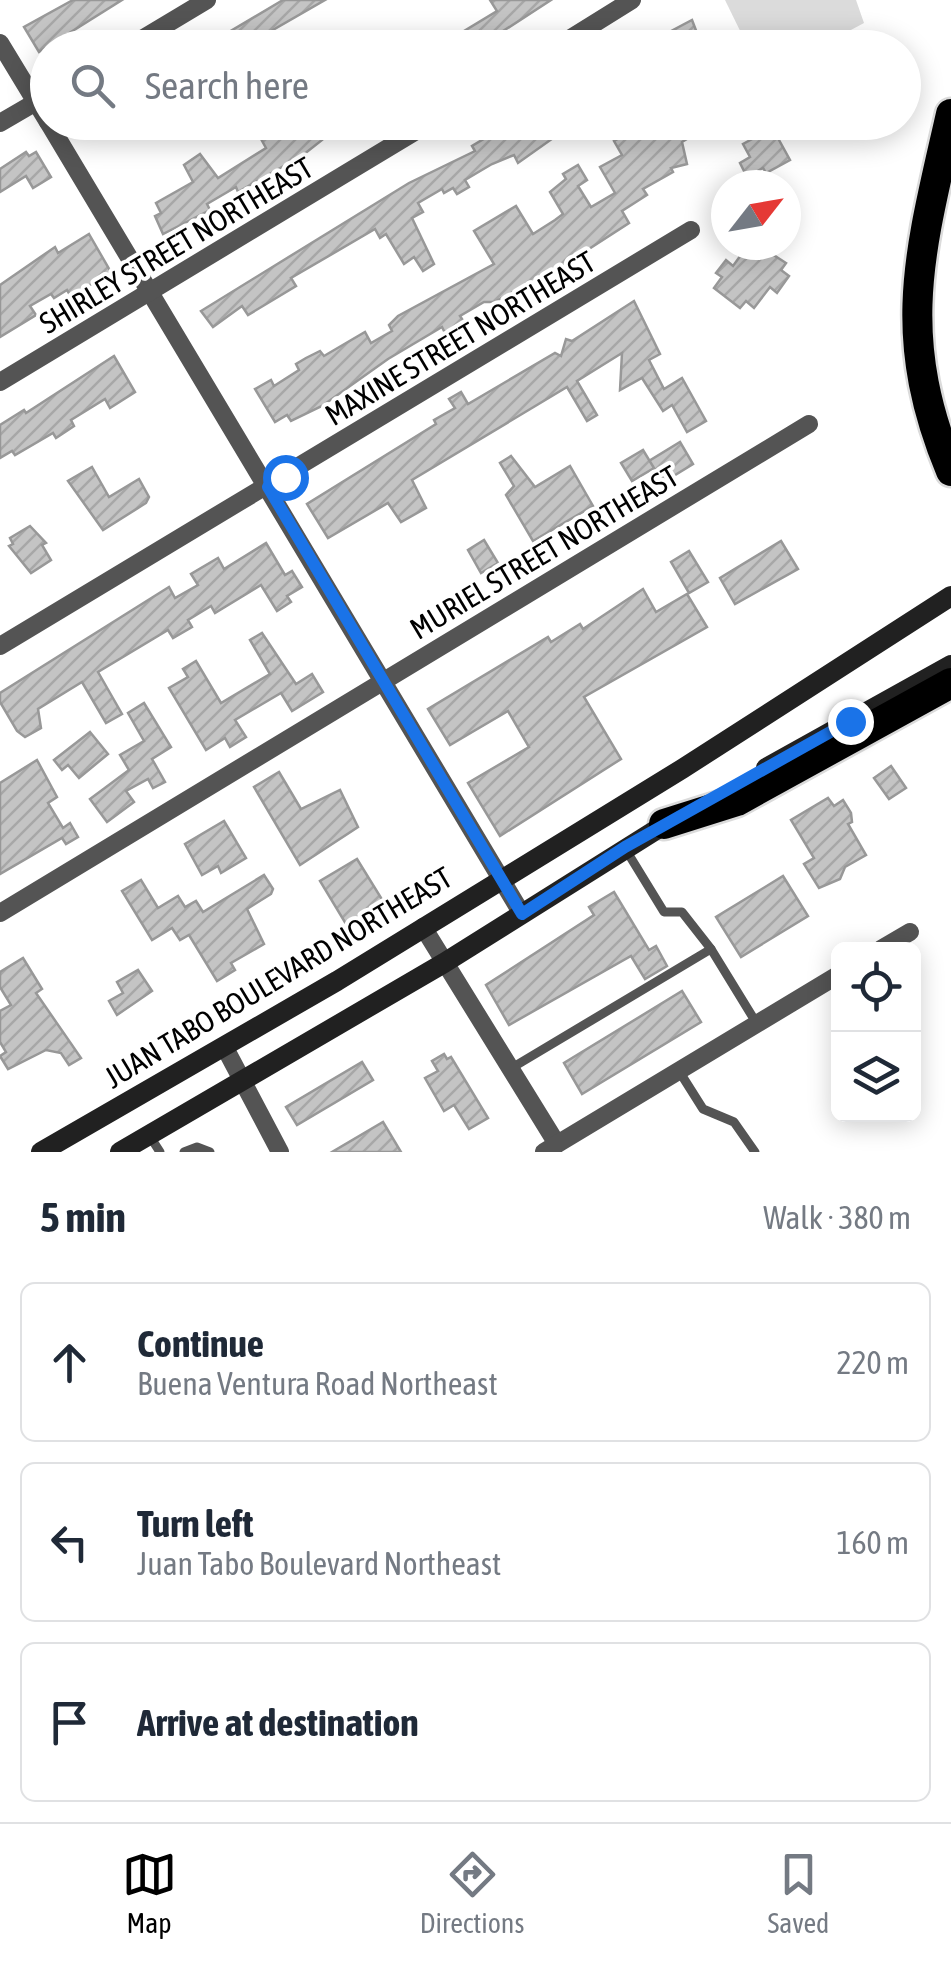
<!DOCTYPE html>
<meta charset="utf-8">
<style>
body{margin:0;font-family:"Asap Condensed",sans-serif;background:#f2f2f3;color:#1f2937}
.controls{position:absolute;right:30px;bottom:30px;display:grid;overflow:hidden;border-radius:15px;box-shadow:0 5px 25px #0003}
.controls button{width:90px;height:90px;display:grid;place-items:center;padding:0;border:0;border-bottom:2px solid #e0e1e3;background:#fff;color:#1f2937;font:50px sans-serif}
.compass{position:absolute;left:711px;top:170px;width:90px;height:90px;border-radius:50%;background:#fff;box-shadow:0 5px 25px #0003;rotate:59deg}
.stop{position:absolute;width:30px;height:30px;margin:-22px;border:8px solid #1a73e8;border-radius:50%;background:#fff}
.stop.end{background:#1a73e8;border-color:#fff;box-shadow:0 2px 10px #0008}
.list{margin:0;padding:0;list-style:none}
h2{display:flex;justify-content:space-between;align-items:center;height:130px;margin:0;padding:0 40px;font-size:42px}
h2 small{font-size:32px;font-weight:400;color:#747a83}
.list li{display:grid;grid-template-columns:65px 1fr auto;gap:30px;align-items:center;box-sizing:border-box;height:160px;margin:0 20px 20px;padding:0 20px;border:2px solid #e0e1e3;border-radius:15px}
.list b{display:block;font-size:38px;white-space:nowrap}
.list p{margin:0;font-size:32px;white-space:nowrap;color:#747a83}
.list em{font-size:32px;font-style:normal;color:#747a83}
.icon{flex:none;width:55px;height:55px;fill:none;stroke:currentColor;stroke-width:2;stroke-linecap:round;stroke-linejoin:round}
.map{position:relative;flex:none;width:951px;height:1152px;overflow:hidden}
.search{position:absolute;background:#fff;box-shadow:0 5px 25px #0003;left:30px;right:30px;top:30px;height:110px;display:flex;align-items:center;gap:25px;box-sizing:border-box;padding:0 35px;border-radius:55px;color:#747a83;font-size:38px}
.sheet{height:670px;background:#fff}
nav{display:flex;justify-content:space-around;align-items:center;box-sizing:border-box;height:140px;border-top:2px solid #e0e1e3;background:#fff;font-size:28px;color:#747a83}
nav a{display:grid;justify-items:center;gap:5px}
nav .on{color:#000}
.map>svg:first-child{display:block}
.green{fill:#dbdbdb}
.building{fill:url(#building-hatch);stroke:#989898;stroke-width:2.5}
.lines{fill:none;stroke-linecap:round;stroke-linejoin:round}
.motorway-casing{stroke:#dbdbdb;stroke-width:35}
.service{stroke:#545454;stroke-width:9}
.minor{stroke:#545454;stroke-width:18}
.secondary{stroke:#212121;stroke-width:20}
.motorway{stroke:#000;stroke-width:30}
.route{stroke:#1a73e8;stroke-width:12}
.labels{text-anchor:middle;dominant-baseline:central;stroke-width:8;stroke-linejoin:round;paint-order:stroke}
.street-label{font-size:30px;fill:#000;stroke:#fff}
</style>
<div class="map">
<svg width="951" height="1152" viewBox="0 0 951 1152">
<defs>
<pattern id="building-hatch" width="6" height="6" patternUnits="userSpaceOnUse" patternTransform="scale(2.5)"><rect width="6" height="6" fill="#c4c4c4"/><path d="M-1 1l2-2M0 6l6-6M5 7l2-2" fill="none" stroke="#a7a7a7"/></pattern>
</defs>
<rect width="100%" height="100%" fill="#fff"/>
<polygon class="green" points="725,0 856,0 864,23 819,47 748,47"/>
<g class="building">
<polygon points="73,0 122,0 39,52 24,27"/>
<polygon points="283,0 325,0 266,34 274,48 218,48 233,39 229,32"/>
<polygon points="490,0 551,0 477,48 436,48 497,11"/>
<polygon points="692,20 700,41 692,48 639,48"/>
<polygon points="300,122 339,122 319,135 322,140 303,155 238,192 236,187 207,204 210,210 163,234 155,216 161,213 156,203 193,182 184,165 200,154 218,178 266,148 261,139 284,124 288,130"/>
<polygon points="512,122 546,122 556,136 518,163 514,155 492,164 465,180 469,187 457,194 453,188 444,193 442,189 418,203 423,212 412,218 434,264 423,271 414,257 404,264 386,234 380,238 375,229 291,278 296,286 248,315 242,306 213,327 201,311 409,183 475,151 472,146"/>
<polygon points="648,122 715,122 682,142 687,164 671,168 673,172 643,189 647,195 622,211 629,223 558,269 494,302 484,302 460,316 464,322 445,333 442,327 388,359 322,406 291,421 287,415 275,422 255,389 271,380 274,386 299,370 296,364 306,358 320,351 324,356 365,332 371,343 392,331 389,325 398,316 494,264 474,231 516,206 533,234 555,220 563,214 550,192 566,179 563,174 578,165 587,180 578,186 591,207 615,193 600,167 622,155 614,141"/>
<polygon points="767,131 774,131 790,160 766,173 763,168 747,177 740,163 750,157 743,144"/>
<polygon points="26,152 29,156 36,152 51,177 33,188 26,176 0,192 0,169"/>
<polygon points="89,234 112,274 70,295 67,290 54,298 51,294 30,306 36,315 0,337 0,285 55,247 58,253"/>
<polygon points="758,245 786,263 781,270 789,276 777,293 770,287 754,308 746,301 740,308 714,288 722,277 716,273 726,260 733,266 746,248 752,253"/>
<polygon points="634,301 660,354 649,360 664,389 682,378 706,421 687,432 672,405 663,411 642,378 620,390 622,353 577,381 597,415 587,421 567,387 412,480 426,508 401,522 388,503 328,538 307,504 436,424 434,420 455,408 449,399 461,392 468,404 555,353 561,356 566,339 572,341"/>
<polygon points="114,356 135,392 110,408 105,399 71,420 74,426 56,438 53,433 15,455 12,451 0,458 0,425 24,410 26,413"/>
<polygon points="680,442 693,464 662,483 649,461"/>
<polygon points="643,450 654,468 632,481 621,463"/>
<polygon points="511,456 535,487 570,466 593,506 533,541 506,495 514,486 500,463"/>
<polygon points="92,467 109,497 139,479 149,497 146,503 103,530 68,481"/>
<polygon points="30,526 46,543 42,545 51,560 31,573 9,546 13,544 10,538"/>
<polygon points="484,540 498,563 481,573 468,550"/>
<polygon points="781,541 798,569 735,604 720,578"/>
<polygon points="266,543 285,575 292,571 302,587 287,596 291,602 277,611 261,585 215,613 211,606 188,620 192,627 173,638 168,630 98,672 122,714 106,723 82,682 38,709 41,728 25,737 17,731 0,702 0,693 169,587 175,598 198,585 191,574 218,558 224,569"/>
<polygon points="689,551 708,582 689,593 671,562"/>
<polygon points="643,589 656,612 687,594 707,627 584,697 621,759 500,836 468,783 529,747 508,711 450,745 428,709 548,637 551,642 580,624 583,629"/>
<polygon points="262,633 296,684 312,674 323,692 292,711 281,693 235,720 246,737 230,747 225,738 206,750 169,688 188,677 183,669 196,661 221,703 270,674 250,640"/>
<polygon points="144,703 171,747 152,759 165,782 153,788 148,779 126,791 134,802 107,822 90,799 129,770 120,755 144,741 128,713"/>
<polygon points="90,732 108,754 79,778 68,765 62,770 54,760"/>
<polygon points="37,760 57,797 48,803 63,828 70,823 78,837 66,844 62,838 0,874 0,783"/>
<polygon points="891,766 906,788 889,799 874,778"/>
<polygon points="279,772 301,809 340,790 358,827 300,865 254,787"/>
<polygon points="828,798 834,806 843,800 851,813 852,822 848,824 866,855 845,867 840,879 819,888 804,864 814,858 791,820"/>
<polygon points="224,821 246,858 221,873 218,866 202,875 185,844"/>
<polygon points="357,859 383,901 346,924 320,881"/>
<polygon points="264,875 273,889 271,894 247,909 264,944 231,963 235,970 217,981 189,935 180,940 172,928 152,940 122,891 141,880 158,908 178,896 185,907 196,901 203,912"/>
<polygon points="783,876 808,916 741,957 716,917"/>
<polygon points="614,892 649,950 656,946 667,966 645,979 631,956 509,1025 486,985 594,915 589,907"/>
<polygon points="23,958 42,989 36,993 81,1058 69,1065 61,1053 46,1050 8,1069 0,1056 6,1052 0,1042 0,1011 11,1005 0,987 0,972"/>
<polygon points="138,970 152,991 117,1015 109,1001 123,993 117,982"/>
<polygon points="682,991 701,1022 582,1094 564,1063"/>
<polygon points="444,1054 447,1059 451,1057 488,1118 469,1129 454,1105 444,1111 425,1078 438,1071 432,1061"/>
<polygon points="362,1062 373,1080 297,1125 286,1107"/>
<polygon points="383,1122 401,1152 332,1152"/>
</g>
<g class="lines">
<g class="motorway-casing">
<g id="motorway">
<path d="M 951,114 C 920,251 894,334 951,471"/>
<polyline points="664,824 737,801 951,683"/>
</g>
</g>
<g class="service">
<polyline points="626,850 664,912 682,912 711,949"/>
<polyline points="510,1069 711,949 757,1024"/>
<polyline points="679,1071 703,1109 734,1122 755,1152"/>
<polyline points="149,1135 160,1152"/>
<polyline points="184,1152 197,1147 210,1152"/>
</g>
<g class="minor">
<polyline points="0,43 48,122"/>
<polyline points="127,48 207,0"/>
<polyline points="555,48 632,0"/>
<polyline points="48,122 522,914"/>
<polyline points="0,123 48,95"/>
<polyline points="0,382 431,122"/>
<polyline points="0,646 691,230"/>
<polyline points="0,913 809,424"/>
<polyline points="423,927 557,1144"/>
<polyline points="881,949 910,932"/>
<polyline points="224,1046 280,1152"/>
<polyline points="544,1152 838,975"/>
</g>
<g class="secondary">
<polyline points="766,768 951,665"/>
<polyline points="41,1152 337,981 682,769 951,596"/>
<polyline points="120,1152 444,963 675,818"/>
</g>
<use href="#motorway" class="motorway"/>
</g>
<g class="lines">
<polyline class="route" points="285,477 268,487 522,914 625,847 850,721"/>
</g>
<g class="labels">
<g class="street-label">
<text transform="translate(176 245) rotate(-31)">SHIRLEY STREET NORTHEAST</text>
<text transform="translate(460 338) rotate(-31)">MAXINE STREET NORTHEAST</text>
<text transform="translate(544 552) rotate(-31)">MURIEL STREET NORTHEAST</text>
<text transform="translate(278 977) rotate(-31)">JUAN TABO BOULEVARD NORTHEAST</text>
</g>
</g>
</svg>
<div class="controls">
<button><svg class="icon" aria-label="locate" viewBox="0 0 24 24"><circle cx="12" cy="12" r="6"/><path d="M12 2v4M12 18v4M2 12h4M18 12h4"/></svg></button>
<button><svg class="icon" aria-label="layers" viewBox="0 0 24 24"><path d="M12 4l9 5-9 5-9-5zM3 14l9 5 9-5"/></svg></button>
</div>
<svg class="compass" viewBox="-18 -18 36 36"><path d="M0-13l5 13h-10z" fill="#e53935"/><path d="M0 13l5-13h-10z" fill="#747a83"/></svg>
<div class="stop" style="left:285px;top:477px"></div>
<div class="stop end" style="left:850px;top:721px"></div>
<div class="search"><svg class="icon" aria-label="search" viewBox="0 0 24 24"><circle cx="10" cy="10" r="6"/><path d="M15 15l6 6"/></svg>Search here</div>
</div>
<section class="sheet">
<h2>5 min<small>Walk · 380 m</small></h2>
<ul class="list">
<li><svg class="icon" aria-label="ahead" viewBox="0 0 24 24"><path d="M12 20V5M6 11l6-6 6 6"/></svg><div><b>Continue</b><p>Buena Ventura Road Northeast</p></div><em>220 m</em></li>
<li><svg class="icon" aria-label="left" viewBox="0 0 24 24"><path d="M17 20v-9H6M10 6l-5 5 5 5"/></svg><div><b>Turn left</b><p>Juan Tabo Boulevard Northeast</p></div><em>160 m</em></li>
<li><svg class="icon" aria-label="arrive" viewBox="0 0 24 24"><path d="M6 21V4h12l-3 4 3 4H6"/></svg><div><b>Arrive at destination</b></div></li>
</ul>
</section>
<nav>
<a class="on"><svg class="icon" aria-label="map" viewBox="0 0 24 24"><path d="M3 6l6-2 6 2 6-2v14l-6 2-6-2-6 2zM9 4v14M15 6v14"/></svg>Map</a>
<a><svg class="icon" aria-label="directions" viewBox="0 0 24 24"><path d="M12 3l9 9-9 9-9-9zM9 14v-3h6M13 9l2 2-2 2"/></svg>Directions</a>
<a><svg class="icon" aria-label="saved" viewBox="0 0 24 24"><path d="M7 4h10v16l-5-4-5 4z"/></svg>Saved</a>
</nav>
